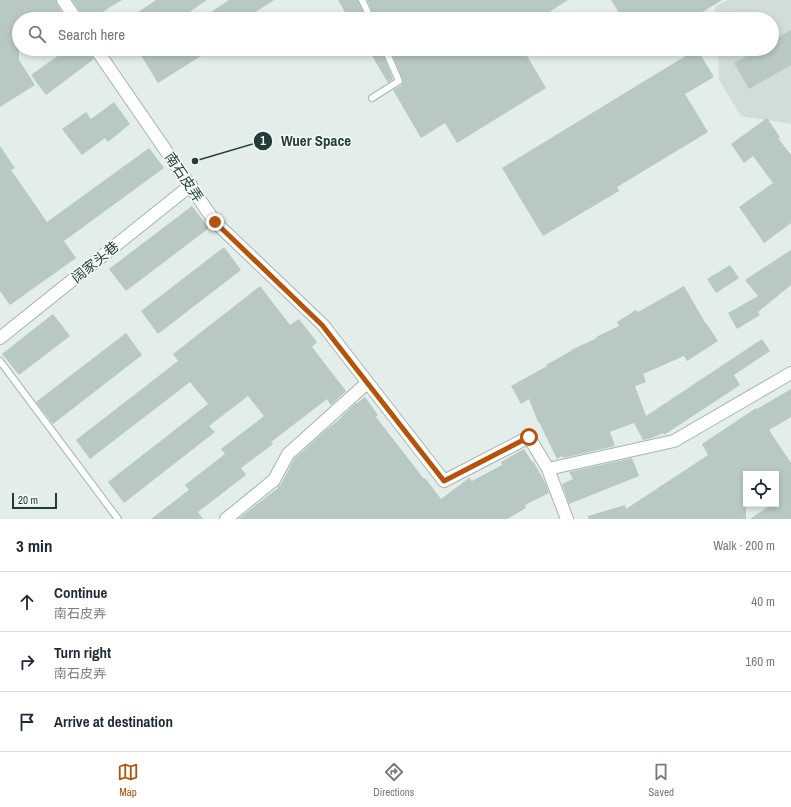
<!DOCTYPE html>
<meta charset="utf-8">
<style>
body{margin:0;font-family:"Archivo Narrow","Noto Sans SC",sans-serif;background:#f2f2f3;color:#1f2937}
.controls{position:absolute;right:12px;bottom:12px;display:grid;overflow:hidden;border-radius:0px;box-shadow:0 2px 6px #0003}
.controls button{width:36px;height:36px;display:grid;place-items:center;padding:0;border:0;border-bottom:1px solid #e0e1e3;background:#fff;color:#1f2937;font:20px sans-serif}
.scale{position:absolute;left:12px;bottom:10px;width:45px;box-sizing:border-box;padding-left:4px;border:2px solid #233e3a;border-top:0;font-size:11px;line-height:14px;white-space:nowrap;color:#233e3a;-webkit-text-stroke:3px #f4f9f7;paint-order:stroke}
.stop{position:absolute;width:12px;height:12px;margin:-9px;border:3px solid #b45309;border-radius:50%;background:#fff}
.stop.end{background:#b45309;border-color:#fff;box-shadow:0 1px 4px #0008}
.list{margin:0;padding:0;list-style:none}
h2{display:flex;justify-content:space-between;align-items:center;height:52px;margin:0;padding:0 16px;font-size:17px}
h2 small{font-size:13px;font-weight:400;color:#747a83}
.list li{display:grid;grid-template-columns:26px 1fr auto;gap:12px;align-items:center;box-sizing:border-box;height:60px;padding:0 16px;border-top:1px solid #e0e1e3}
.list b{display:block;font-size:15px;white-space:nowrap}
.list p{margin:0;font-size:13px;white-space:nowrap;color:#747a83}
.list em{font-size:13px;font-style:normal;color:#747a83}
.icon{flex:none;width:22px;height:22px;fill:none;stroke:currentColor;stroke-width:2;stroke-linecap:round;stroke-linejoin:round}
.map{position:relative;flex:none;width:791px;height:519px;overflow:hidden}
.search{position:absolute;background:#fff;box-shadow:0 2px 6px #0003;left:12px;right:12px;top:12px;height:44px;display:flex;align-items:center;gap:10px;box-sizing:border-box;padding:0 14px;border-radius:22px;color:#747a83;font-size:15px}
.sheet{height:232px;background:#fff}
nav{display:flex;justify-content:space-around;align-items:center;box-sizing:border-box;height:56px;border-top:1px solid #e0e1e3;background:#fff;font-size:11px;color:#747a83}
nav a{display:grid;justify-items:center;gap:2px}
nav .on{color:#b45309}
.map>svg:first-child{display:block}
.built{fill:#d1ddd9}
.building{fill:#b8c8c3}
.lines{fill:none;stroke-linecap:round;stroke-linejoin:round}
.lane-casing{stroke:#a6b5b2;stroke-width:8}
.street-casing{stroke:#a6b5b2;stroke-width:14}
.lane{stroke:#fff;stroke-width:6}
.street{stroke:#fff;stroke-width:12}
.route{stroke:#b45309;stroke-width:5}
.labels{text-anchor:middle;dominant-baseline:central;stroke-width:3.5;stroke-linejoin:round;paint-order:stroke}
.street-label{font-size:14px;fill:#233e3a;stroke:#f4f9f7}
.leader{fill:none;stroke:#233e3a;stroke-width:1.5}
.callout-dot{fill:#233e3a;stroke:#f4f9f7;stroke-width:1.5}
.mark-label{font-size:12px;text-anchor:middle;font-weight:bold;fill:#fff}
.callout-label{font-size:15px;text-anchor:middle;font-weight:bold;fill:#233e3a;stroke:#f4f9f7;stroke-width:3.5;stroke-linejoin:round;paint-order:stroke}
</style>
<div class="map">
<svg width="791" height="519" viewBox="0 0 791 519">
<rect width="100%" height="100%" fill="#e3edea"/>
<polygon class="built" points="728,0 791,0 791,124 741,116 719,80 718,49 772,49 772,19 716,19 715,7"/>
<g class="building">
<polygon points="0,0 56,0 57,4 67,19 19,19 19,60 35,85 0,107"/>
<polygon points="72,0 122,0 91,19 83,19 82,15"/>
<polygon points="156,0 207,0 179,19 128,19"/>
<polygon points="229,0 274,0 245,19 201,19"/>
<polygon points="338,0 358,0 366,19 349,19"/>
<polygon points="367,0 568,0 538,19 375,19"/>
<polygon points="611,0 722,0 691,19 623,19"/>
<polygon points="791,30 791,65 749,89 734,63 759,49 772,49 772,41"/>
<polygon points="67,49 89,49 90,53 94,59 46,95 31,75"/>
<polygon points="137,49 212,49 158,83"/>
<polygon points="368,49 381,49 393,79 388,83"/>
<polygon points="390,49 523,49 546,88 457,143 445,123 421,138 393,90 402,85 403,81"/>
<polygon points="697,49 714,77 685,94 708,132 617,187 619,191 543,236 502,168"/>
<polygon points="114,102 130,124 108,142 105,138 82,155 62,129 86,112 91,119"/>
<polygon points="767,118 780,137 778,138 791,155 791,223 764,243 739,207 773,183 753,156 744,163 731,144"/>
<polygon points="0,146 15,168 11,170 47,222 149,148 164,168 64,241 76,258 10,305 0,291"/>
<polygon points="192,206 209,228 126,291 109,269"/>
<polygon points="224,247 241,270 158,334 141,311"/>
<polygon points="791,250 791,285 758,312 760,315 737,329 728,313 758,296 745,280"/>
<polygon points="730,265 739,278 716,293 707,279"/>
<polygon points="260,286 290,325 299,319 317,342 312,347 346,391 331,405 327,399 271,442 273,444 241,468 246,475 198,512 203,519 151,519 189,490 185,485 225,454 221,449 264,416 248,396 209,426 215,432 124,503 108,482 208,404 190,382 90,459 76,440 178,361 173,354"/>
<polygon points="684,286 706,324 706,323 718,341 687,361 684,356 643,374 646,382 635,386 646,416 762,339 770,351 734,375 740,385 664,435 663,433 652,438 643,440 634,423 610,432 615,446 563,458 562,456 557,459 539,422 538,422 529,399 521,404 511,386 547,366 546,365 571,351 571,350 597,338 596,337 619,326 617,322 636,310 638,312"/>
<polygon points="53,314 70,336 19,375 2,354"/>
<polygon points="126,333 142,355 53,424 36,402"/>
<polygon points="791,389 791,417 769,430 791,463 791,519 750,519 772,504 776,504 776,474 746,474 746,519 588,519 588,516 625,505 626,509 708,455 702,444 756,408 757,409"/>
<polygon points="365,397 378,415 376,417 424,479 425,478 441,499 469,478 472,481 502,465 501,462 524,449 532,462 533,461 546,484 549,493 525,505 526,508 507,519 238,519 278,488 277,487 281,484 294,459 326,430 341,418 341,417 356,403 356,404"/>
<polygon points="632,458 639,476 569,504 562,484 573,479 569,472"/>
</g>
<g class="lines">
<g class="lane-casing">
<g id="lane">
<polyline points="362,0 371,19"/>
<polyline points="372,98 399,81 385,49"/>
<polyline points="0,361 118,519"/>
</g>
</g>
<g class="street-casing">
<g id="street">
<polyline points="63,0 76,19"/>
<polyline points="96,49 215,222 323,325 444,481 529,437 548,469 567,519"/>
<polyline points="0,338 191,185"/>
<polyline points="548,469 674,441 791,373"/>
<polyline points="226,519 274,480 288,454 367,383"/>
</g>
</g>
<use href="#lane" class="lane"/>
<use href="#street" class="street"/>
</g>
<g class="lines">
<polyline class="route" points="215,222 322,325 444,481 529,437"/>
</g>
<g class="labels">
<g class="street-label">
<text transform="translate(184 177) rotate(56)">南石皮弄</text>
<text transform="translate(95 262) rotate(-39)">阔家头巷</text>
</g>
</g>
<path class="leader" d="M195 161L263 141"/>
<g class="callout-dot">
<circle cx="195" cy="161" r="4"/>
<circle cx="263" cy="141" r="10"/>
</g>
<g class="mark-label">
<text x="263" y="145">1</text>
</g>
<g class="callout-label">
<text x="316" y="146">Wuer Space</text>
</g>
</svg>
<div class="controls">
<button><svg class="icon" aria-label="locate" viewBox="0 0 24 24"><circle cx="12" cy="12" r="6"/><path d="M12 2v4M12 18v4M2 12h4M18 12h4"/></svg></button>
</div>
<div class="scale">20 m</div>
<div class="stop" style="left:529px;top:437px"></div>
<div class="stop end" style="left:215px;top:222px"></div>
<div class="search"><svg class="icon" aria-label="search" viewBox="0 0 24 24"><circle cx="10" cy="10" r="6"/><path d="M15 15l6 6"/></svg>Search here</div>
</div>
<section class="sheet">
<h2>3 min<small>Walk · 200 m</small></h2>
<ul class="list">
<li><svg class="icon" aria-label="ahead" viewBox="0 0 24 24"><path d="M12 20V5M6 11l6-6 6 6"/></svg><div><b>Continue</b><p>南石皮弄</p></div><em>40 m</em></li>
<li><svg class="icon" aria-label="right" viewBox="0 0 24 24"><path d="M7 20v-9h11M14 6l5 5-5 5"/></svg><div><b>Turn right</b><p>南石皮弄</p></div><em>160 m</em></li>
<li><svg class="icon" aria-label="arrive" viewBox="0 0 24 24"><path d="M6 21V4h12l-3 4 3 4H6"/></svg><div><b>Arrive at destination</b></div></li>
</ul>
</section>
<nav>
<a class="on"><svg class="icon" aria-label="map" viewBox="0 0 24 24"><path d="M3 6l6-2 6 2 6-2v14l-6 2-6-2-6 2zM9 4v14M15 6v14"/></svg>Map</a>
<a><svg class="icon" aria-label="directions" viewBox="0 0 24 24"><path d="M12 3l9 9-9 9-9-9zM9 14v-3h6M13 9l2 2-2 2"/></svg>Directions</a>
<a><svg class="icon" aria-label="saved" viewBox="0 0 24 24"><path d="M7 4h10v16l-5-4-5 4z"/></svg>Saved</a>
</nav>
